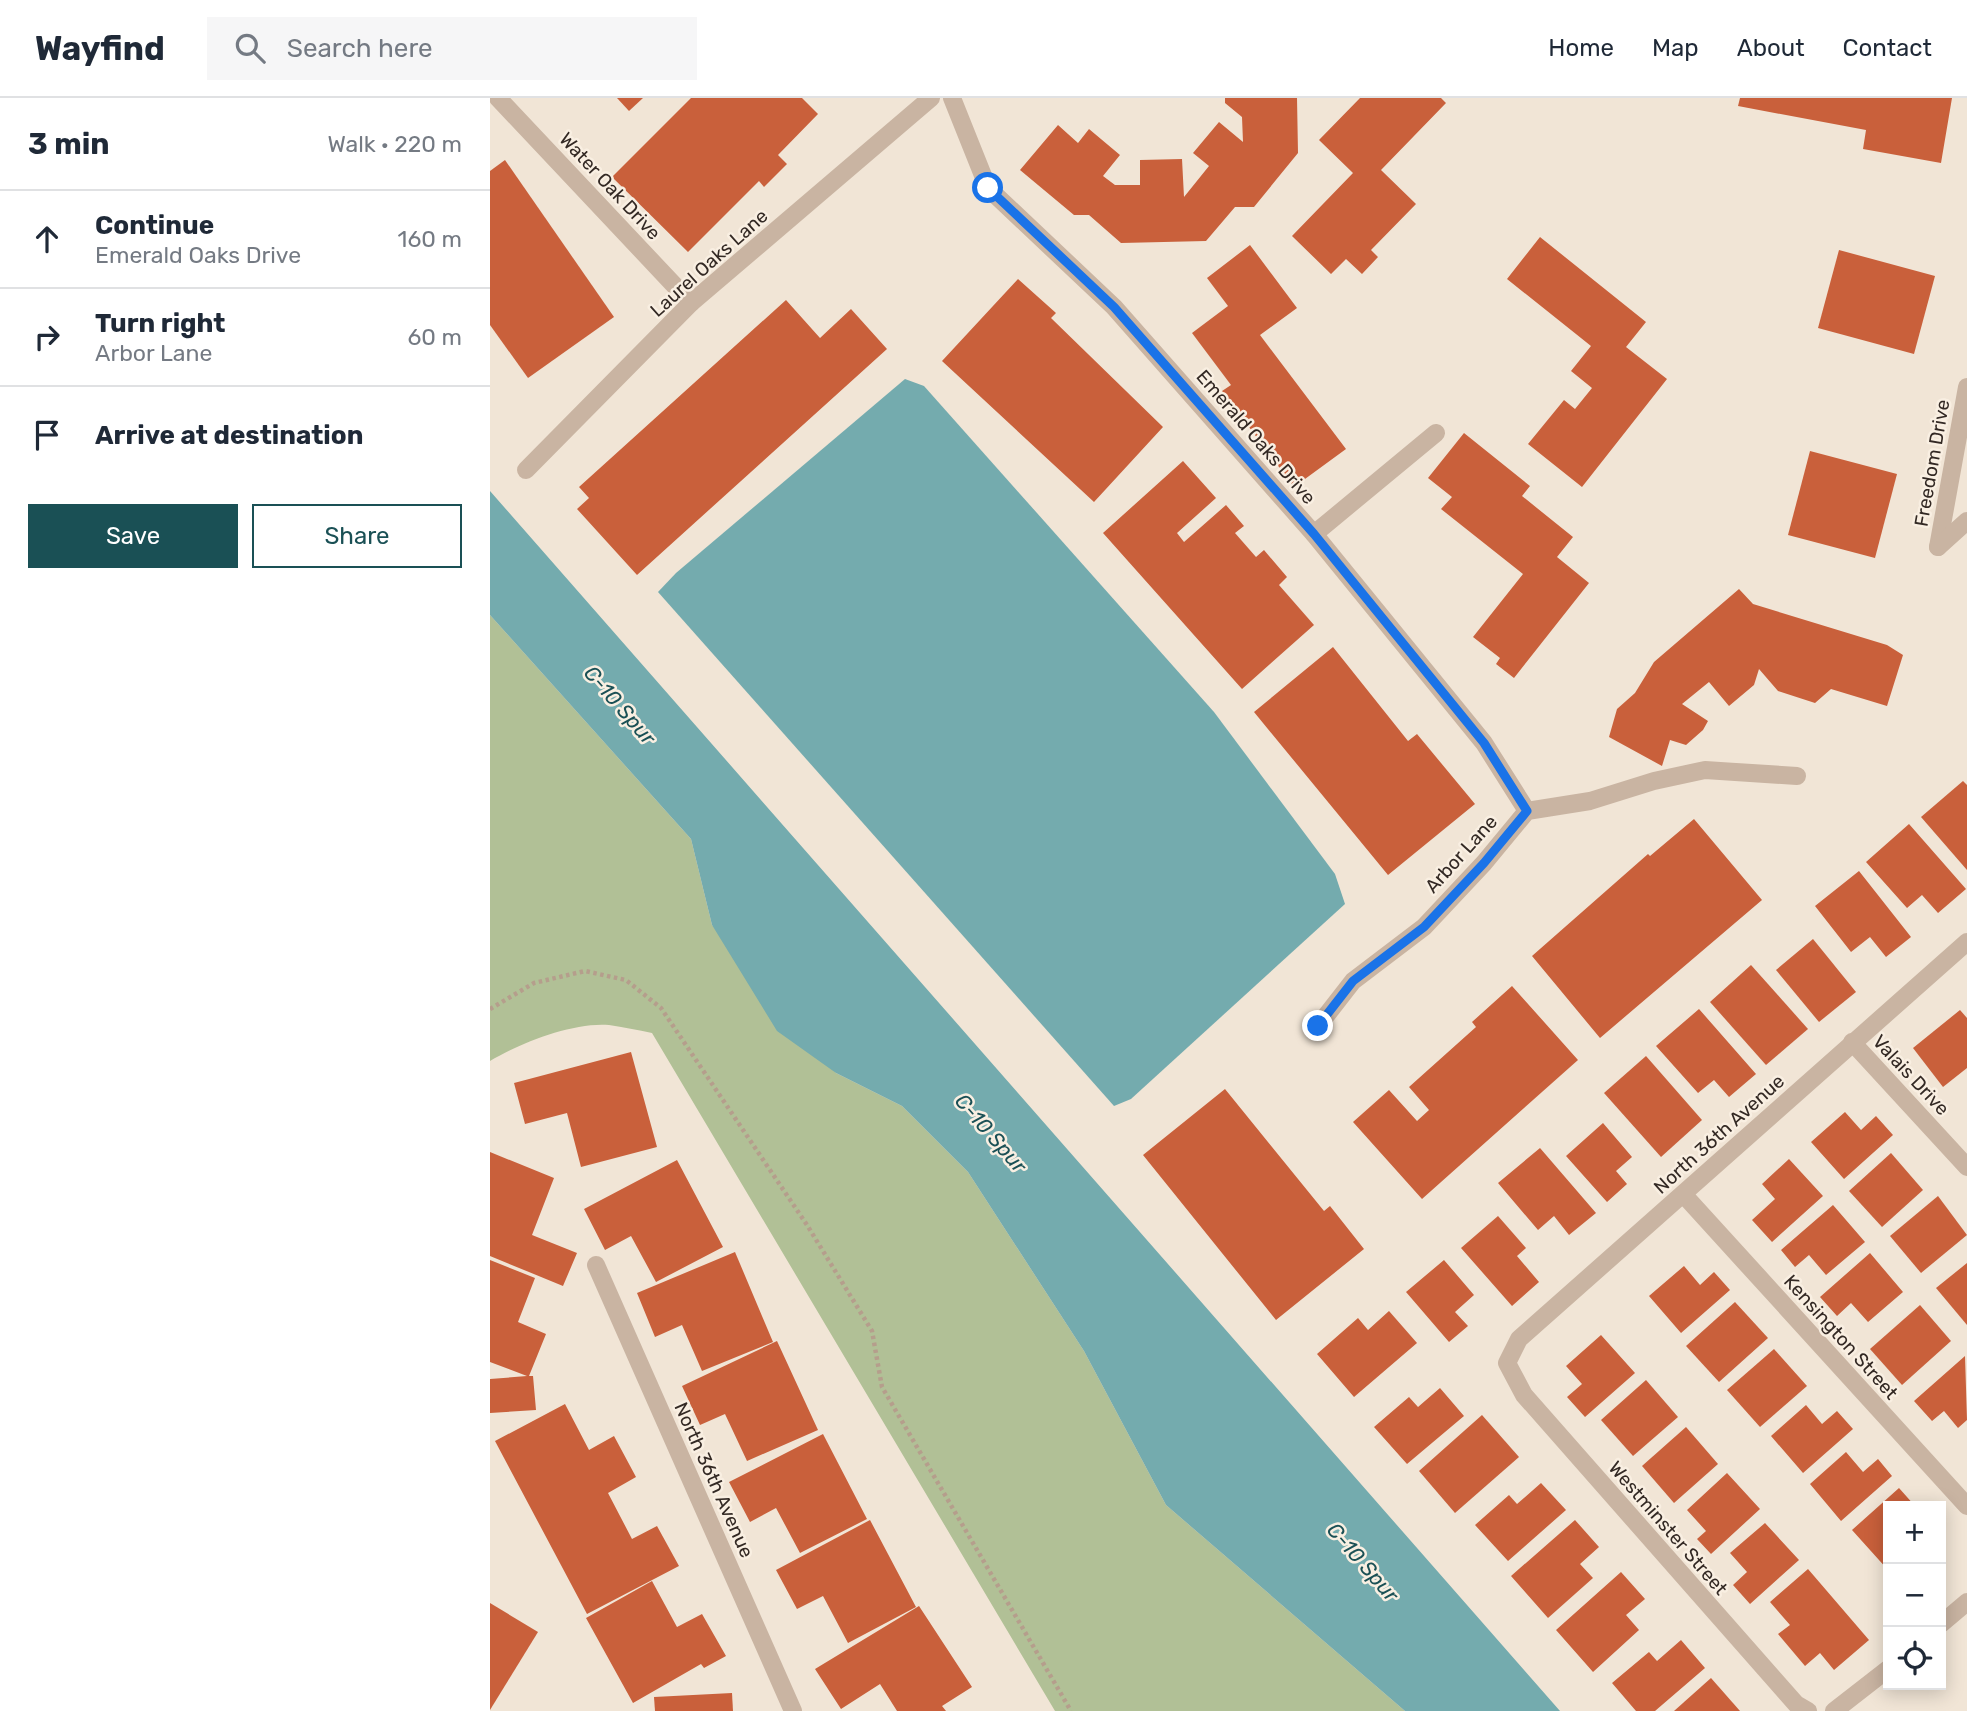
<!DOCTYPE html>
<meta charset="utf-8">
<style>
body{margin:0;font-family:Rubik,sans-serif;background:#f6f6f7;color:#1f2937}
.controls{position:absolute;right:21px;bottom:21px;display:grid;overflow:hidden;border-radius:0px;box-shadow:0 4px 18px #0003}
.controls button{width:63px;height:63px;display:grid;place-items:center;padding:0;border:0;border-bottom:2px solid #e0e1e3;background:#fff;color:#1f2937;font:35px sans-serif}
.stop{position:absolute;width:21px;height:21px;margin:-16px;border:5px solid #1a73e8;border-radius:50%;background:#fff}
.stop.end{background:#1a73e8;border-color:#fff;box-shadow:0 2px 7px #0008}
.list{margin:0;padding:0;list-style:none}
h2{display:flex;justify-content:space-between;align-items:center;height:91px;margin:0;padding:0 28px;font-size:30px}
h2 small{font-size:23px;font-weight:400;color:#747a83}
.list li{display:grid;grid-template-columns:46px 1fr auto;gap:21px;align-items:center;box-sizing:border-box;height:98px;padding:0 28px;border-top:2px solid #e0e1e3}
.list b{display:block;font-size:26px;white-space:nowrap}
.list p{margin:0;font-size:23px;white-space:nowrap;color:#747a83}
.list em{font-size:23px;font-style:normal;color:#747a83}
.actions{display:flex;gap:14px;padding:21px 28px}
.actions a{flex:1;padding:16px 0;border:2px solid #1a5055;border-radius:0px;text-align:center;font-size:24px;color:#1a5055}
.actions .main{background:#1a5055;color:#fff}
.icon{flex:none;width:38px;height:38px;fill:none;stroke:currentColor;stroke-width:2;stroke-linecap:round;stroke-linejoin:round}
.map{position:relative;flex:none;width:1477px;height:1613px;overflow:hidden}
header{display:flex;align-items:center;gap:42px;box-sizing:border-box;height:98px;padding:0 35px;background:#fff;border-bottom:2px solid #e0e1e3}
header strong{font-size:33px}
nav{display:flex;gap:38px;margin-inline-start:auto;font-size:24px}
.search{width:490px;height:63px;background:#f6f6f7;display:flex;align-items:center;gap:18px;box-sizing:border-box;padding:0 24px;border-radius:0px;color:#747a83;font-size:26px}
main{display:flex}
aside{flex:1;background:#fff}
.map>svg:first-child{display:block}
.green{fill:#b1c096}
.water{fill:#74abae}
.building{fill:#c9603b}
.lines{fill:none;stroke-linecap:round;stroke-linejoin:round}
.path{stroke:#b59e8c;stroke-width:4.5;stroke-dasharray:3.5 3.5;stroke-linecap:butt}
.street{stroke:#c9b4a2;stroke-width:18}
.route{stroke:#1a73e8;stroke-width:9}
.labels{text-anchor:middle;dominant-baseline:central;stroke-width:5;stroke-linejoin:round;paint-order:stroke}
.street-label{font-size:19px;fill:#332924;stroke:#f9efe2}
.water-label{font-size:21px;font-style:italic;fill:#1a5055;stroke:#f9efe2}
</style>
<header>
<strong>Wayfind</strong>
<div class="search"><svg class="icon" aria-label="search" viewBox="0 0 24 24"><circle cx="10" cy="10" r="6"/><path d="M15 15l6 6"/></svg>Search here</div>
<nav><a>Home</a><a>Map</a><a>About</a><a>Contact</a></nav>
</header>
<main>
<aside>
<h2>3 min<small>Walk · 220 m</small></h2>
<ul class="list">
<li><svg class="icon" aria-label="ahead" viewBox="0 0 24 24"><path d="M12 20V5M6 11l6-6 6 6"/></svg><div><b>Continue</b><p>Emerald Oaks Drive</p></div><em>160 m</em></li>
<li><svg class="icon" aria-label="right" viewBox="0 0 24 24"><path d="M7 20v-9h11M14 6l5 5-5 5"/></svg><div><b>Turn right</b><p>Arbor Lane</p></div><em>60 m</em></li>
<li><svg class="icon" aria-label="arrive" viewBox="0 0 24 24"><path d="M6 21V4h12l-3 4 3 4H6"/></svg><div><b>Arrive at destination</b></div></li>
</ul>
<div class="actions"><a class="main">Save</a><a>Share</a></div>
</aside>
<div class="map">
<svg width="1477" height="1613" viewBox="0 0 1477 1613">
<rect width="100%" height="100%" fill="#f1e5d6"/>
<path class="green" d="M 0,517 L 201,741 L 222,827 L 346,975 L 412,1008 L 478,1074 L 594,1253 L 676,1407 L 915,1613 L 565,1613 L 162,935 C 148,932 133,929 119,927 C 83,924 30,945 0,963 Z"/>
<g class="water">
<polygon points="415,281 434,288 724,614 845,776 855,806 641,1001 624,1008 168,494 186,475"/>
<polygon points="0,393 1070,1613 915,1613 676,1407 594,1253 478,1074 412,1008 346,975 287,933 222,827 201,741 0,517"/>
</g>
<g class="building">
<polygon points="127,0 153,0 139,13"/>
<polygon points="201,0 312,0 328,16 288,57 297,66 274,89 269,83 198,154 122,79"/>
<polygon points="735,0 807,0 808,55 764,109 745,109 716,143 631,145 599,117 584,117 530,72 568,27 588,45 599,31 630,57 613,78 625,87 650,87 650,62 692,61 694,99 719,68 703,55 729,24 753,44 752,19 735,5"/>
<polygon points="870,0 951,0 956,5 891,72 926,106 881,152 888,159 872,176 856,161 841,176 802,138 863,75 829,42"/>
<polygon points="1250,0 1462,0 1451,65 1373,51 1376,32 1248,8"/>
<polygon points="15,62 124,219 38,280 0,227 0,73"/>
<polygon points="1050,139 1156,224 1136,249 1177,281 1092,389 1038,346 1074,302 1085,311 1102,290 1081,273 1101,248 1017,181"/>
<polygon points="760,147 807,210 770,237 856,351 804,389 732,293 741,287 702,235 738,208 717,180"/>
<polygon points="1349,152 1445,178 1424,256 1328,230"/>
<polygon points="528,181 566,215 561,220 673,329 604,404 452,263"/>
<polygon points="296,202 330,240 361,211 397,251 147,477 87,411 99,400 89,389"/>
<polygon points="974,335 1040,388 1032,398 1083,439 1067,459 1099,485 1024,580 1006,566 1010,560 983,539 1033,476 951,411 962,399 938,380"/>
<polygon points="1320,353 1407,376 1385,460 1298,437"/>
<polygon points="693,363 726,400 687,435 694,444 736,407 754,428 745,435 766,459 774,452 797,479 789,487 824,527 752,591 613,435"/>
<polygon points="1249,491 1263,506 1397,547 1413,557 1397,608 1341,591 1325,605 1288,593 1269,571 1264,587 1239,608 1219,584 1192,606 1218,623 1213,632 1196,647 1180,642 1172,668 1119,639 1127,611 1145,595 1164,564"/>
<polygon points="843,549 918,643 927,636 985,706 898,777 764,614"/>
<polygon points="1473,683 1477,687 1477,772 1431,719"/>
<polygon points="1204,721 1272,802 1110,940 1042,858 1158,756 1160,758"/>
<polygon points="1419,726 1476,791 1448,815 1432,797 1417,810 1376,764"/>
<polygon points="1369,773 1421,839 1396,859 1380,839 1361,854 1325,808"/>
<polygon points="1323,841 1366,894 1329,924 1286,872"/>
<polygon points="1261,867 1318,931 1276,967 1220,904"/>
<polygon points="1022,888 1088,962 932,1101 863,1024 899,992 927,1023 939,1012 919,989 986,929 982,924"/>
<polygon points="1209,911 1266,976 1239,999 1224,982 1208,995 1166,948"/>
<polygon points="1470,912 1477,920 1477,970 1453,989 1423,950"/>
<polygon points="141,954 167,1049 91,1069 77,1015 35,1026 24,985"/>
<polygon points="1156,958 1212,1022 1171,1059 1114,995"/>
<polygon points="735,991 834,1113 840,1108 874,1151 786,1222 653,1057"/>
<polygon points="1355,1014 1371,1032 1386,1018 1403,1037 1354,1081 1321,1044"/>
<polygon points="1113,1025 1142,1059 1126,1073 1137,1086 1117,1104 1076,1058"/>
<polygon points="1050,1050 1106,1115 1079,1137 1064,1118 1048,1132 1008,1085"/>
<polygon points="0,1054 64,1080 42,1137 87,1155 73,1188 0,1158"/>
<polygon points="1401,1055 1433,1092 1392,1129 1359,1093"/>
<polygon points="1299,1061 1333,1098 1282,1144 1262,1122 1285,1101 1272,1086"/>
<polygon points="187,1062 233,1149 166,1184 141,1138 115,1152 94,1111"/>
<polygon points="1448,1098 1477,1137 1431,1175 1400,1138"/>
<polygon points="1343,1107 1375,1144 1336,1177 1319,1157 1305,1169 1291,1152"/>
<polygon points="1008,1118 1036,1150 1027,1158 1049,1184 1022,1208 971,1150"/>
<polygon points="245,1154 283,1244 212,1273 192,1227 165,1239 147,1195"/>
<polygon points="1380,1155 1413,1194 1378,1224 1361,1205 1347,1218 1330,1199"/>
<polygon points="0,1162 45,1180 28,1224 56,1236 39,1278 43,1278 46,1312 0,1315 0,1281 37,1278 0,1264"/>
<polygon points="954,1162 984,1197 965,1214 978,1228 959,1244 916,1194"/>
<polygon points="1477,1165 1477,1227 1446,1190"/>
<polygon points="1194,1168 1210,1187 1224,1174 1240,1192 1191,1235 1159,1198"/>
<polygon points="1245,1204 1278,1240 1229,1284 1196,1248"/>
<polygon points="1430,1207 1461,1243 1412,1287 1380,1251"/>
<polygon points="899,1213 927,1245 864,1299 827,1256 868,1220 878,1232"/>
<polygon points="1111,1237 1145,1275 1095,1319 1077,1299 1092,1286 1076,1268"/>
<polygon points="287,1243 328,1332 257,1363 235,1316 210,1327 192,1288"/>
<polygon points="1284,1251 1317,1288 1270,1329 1237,1292"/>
<polygon points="1475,1258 1477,1322 1468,1330 1454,1313 1442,1323 1424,1303"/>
<polygon points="1156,1282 1188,1319 1143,1358 1111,1322"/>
<polygon points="950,1290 974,1318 917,1366 884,1329 919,1299 928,1309"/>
<polygon points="75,1306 99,1352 124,1338 146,1379 118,1395 142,1441 167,1428 189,1468 97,1516 5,1343"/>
<polygon points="1316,1307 1332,1326 1347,1313 1363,1331 1313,1375 1281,1338"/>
<polygon points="992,1317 1029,1359 965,1415 929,1373"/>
<polygon points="1196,1329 1228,1366 1184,1405 1152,1368"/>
<polygon points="333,1336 377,1421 310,1455 286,1410 260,1424 239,1384"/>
<polygon points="1356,1354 1373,1374 1388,1361 1402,1378 1351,1423 1320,1386"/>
<polygon points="1237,1375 1270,1411 1221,1456 1207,1441 1216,1433 1197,1412"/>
<polygon points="1051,1385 1076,1412 1018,1463 985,1427 1019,1397 1027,1406"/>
<polygon points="1409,1390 1425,1408 1398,1408 1398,1472 1362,1432"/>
<polygon points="380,1422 426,1509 358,1545 333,1498 307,1511 286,1472"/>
<polygon points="1085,1422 1109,1449 1090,1466 1103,1480 1058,1520 1021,1478"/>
<polygon points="1275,1425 1309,1462 1260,1506 1243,1487 1257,1474 1240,1455"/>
<polygon points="1318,1471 1379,1542 1344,1572 1330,1555 1315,1568 1288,1536 1300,1527 1280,1504"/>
<polygon points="1131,1474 1155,1501 1136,1517 1149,1532 1103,1574 1066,1532"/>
<polygon points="162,1483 187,1529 212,1516 236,1558 214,1570 211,1566 143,1605 96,1520"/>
<polygon points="0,1505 48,1534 0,1612"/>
<polygon points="429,1508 482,1589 452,1608 456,1613 407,1613 390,1586 351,1611 325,1571"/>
<polygon points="1191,1542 1215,1570 1165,1613 1146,1613 1122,1585 1159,1554 1167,1563"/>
<polygon points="1221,1580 1250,1613 1184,1613"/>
<polygon points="242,1595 243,1613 165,1613 164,1599"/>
</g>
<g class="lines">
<polyline class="path" points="0,911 44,885 95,873 136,882 171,910 317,1127 382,1233 392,1289 581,1613"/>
<g class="street">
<polyline points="8,0 201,205"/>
<polyline points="462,0 498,90 624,209 824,436 994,645 1037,713"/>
<polyline points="36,372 201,205 441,0"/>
<polyline points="824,436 946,335"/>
<polyline points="1448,449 1477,289"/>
<polyline points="1448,449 1477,423"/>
<polyline points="828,928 863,883 934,829 994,765 1037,713 1100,703 1164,683 1215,672 1307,678"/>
<polyline points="1362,944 1477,1069"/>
<polyline points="1194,1097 1477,1408"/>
<polyline points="106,1167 303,1613"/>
<polyline points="1451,1526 1477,1504"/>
<polyline points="1318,1613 1306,1606 1034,1297 1017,1265 1029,1241 1477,844"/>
<polyline points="1344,1613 1398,1571"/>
</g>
</g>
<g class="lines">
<polyline class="route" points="498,90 624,209 824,436 994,645 1037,713 994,765 934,829 863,883 828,928"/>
</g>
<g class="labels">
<g class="street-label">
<text transform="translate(120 88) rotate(47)">Water Oak Drive</text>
<text transform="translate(219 165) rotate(-42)">Laurel Oaks Lane</text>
<text transform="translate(766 339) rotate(49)">Emerald Oaks Drive</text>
<text transform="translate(1442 365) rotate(-80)">Freedom Drive</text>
<text transform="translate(971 756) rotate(-48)">Arbor Lane</text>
<text transform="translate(1421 977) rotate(47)">Valais Drive</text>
<text transform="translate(1229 1036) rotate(-42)">North 36th Avenue</text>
<text transform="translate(1351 1239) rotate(48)">Kensington Street</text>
<text transform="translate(224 1382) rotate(66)">North 36th Avenue</text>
<text transform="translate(1178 1430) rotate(49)">Westminster Street</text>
</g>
<g class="water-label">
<text transform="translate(130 607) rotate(49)">C-10 Spur</text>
<text transform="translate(501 1035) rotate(49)">C-10 Spur</text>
<text transform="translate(873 1464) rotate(49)">C-10 Spur</text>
</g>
</g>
</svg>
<div class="controls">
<button>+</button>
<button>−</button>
<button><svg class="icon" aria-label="locate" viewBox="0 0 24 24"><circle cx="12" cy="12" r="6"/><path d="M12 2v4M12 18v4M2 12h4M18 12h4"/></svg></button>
</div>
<div class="stop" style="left:498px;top:90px"></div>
<div class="stop end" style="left:828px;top:928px"></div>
</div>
</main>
